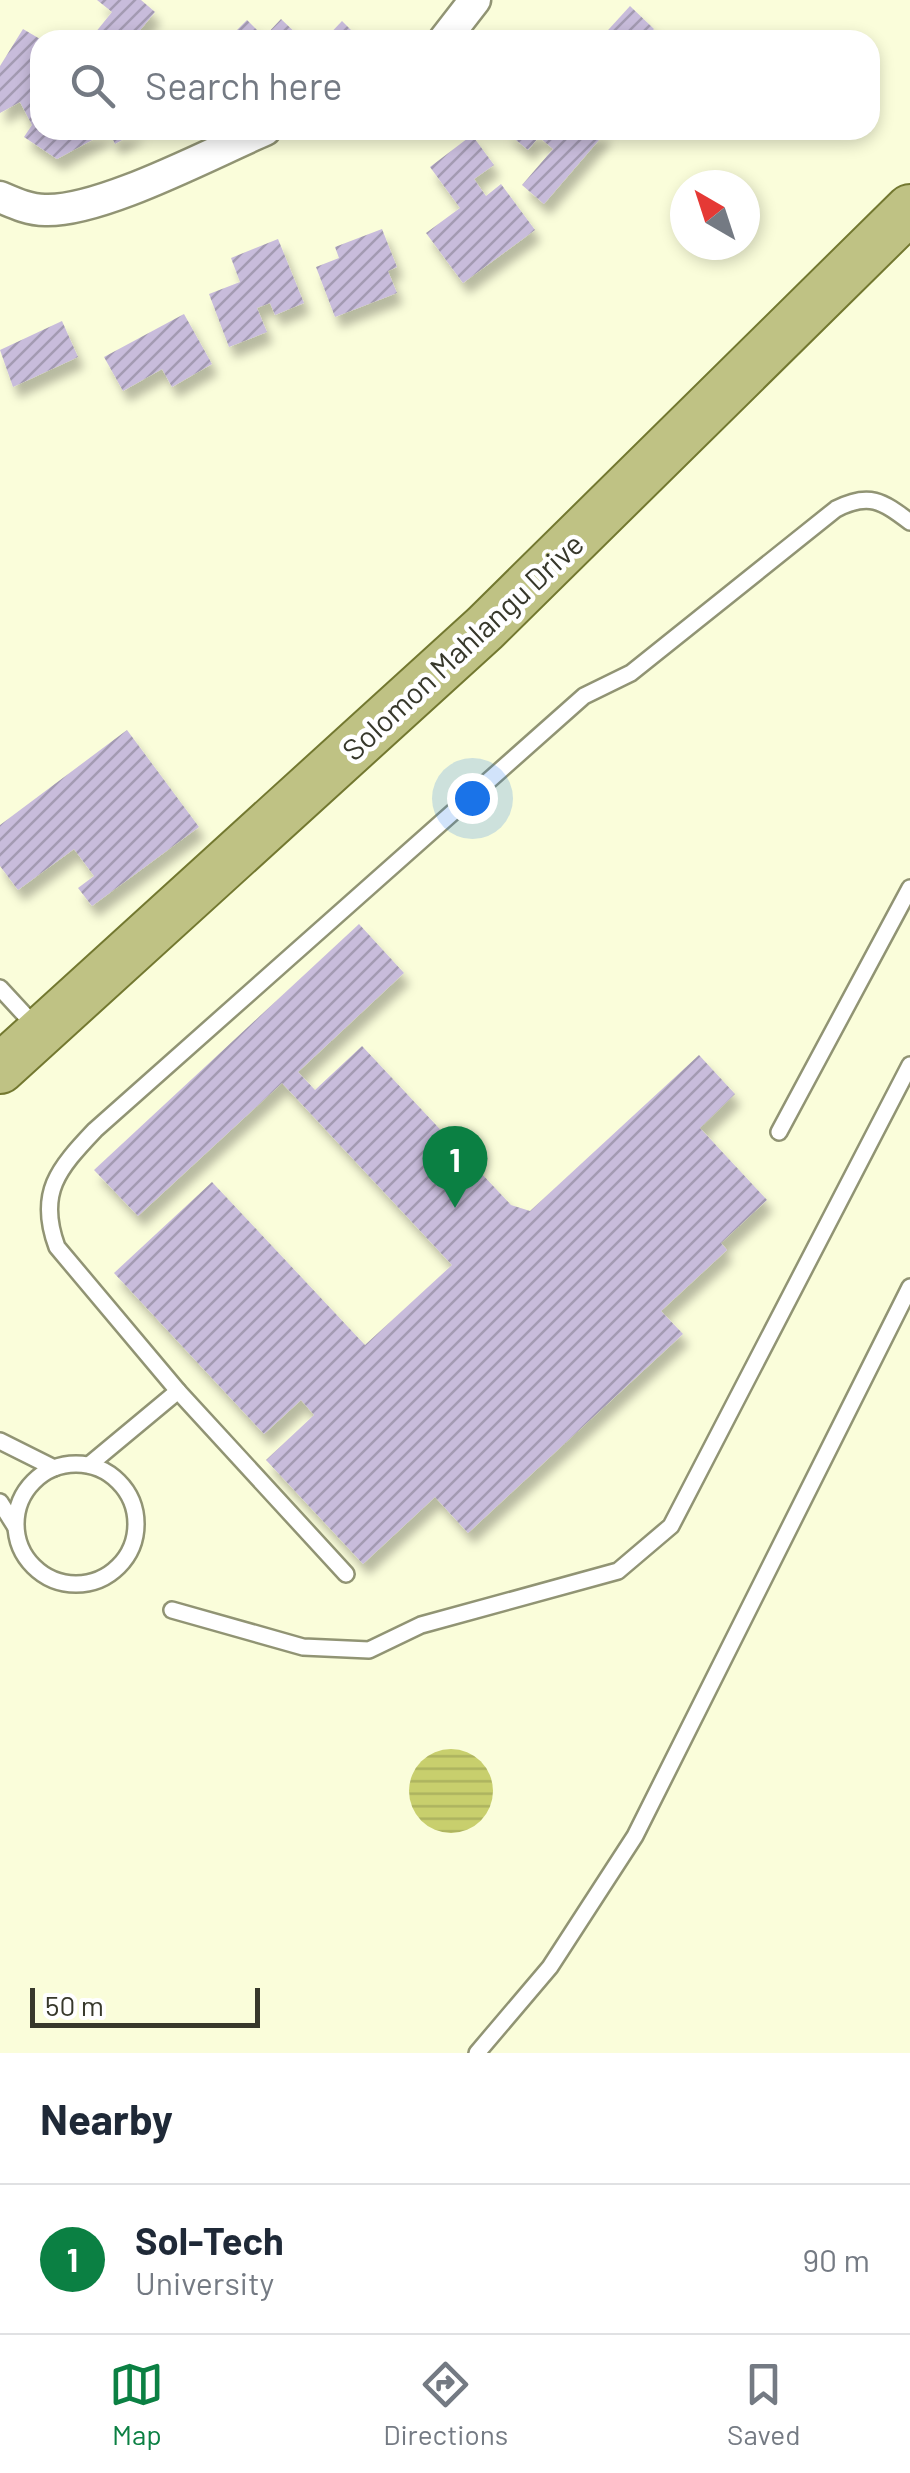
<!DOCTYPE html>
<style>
body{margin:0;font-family:Barlow,sans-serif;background:#f2f2f3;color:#1f2937}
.compass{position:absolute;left:670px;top:170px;width:90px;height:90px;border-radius:50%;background:#fff;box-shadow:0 5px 15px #0003;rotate:321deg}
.scale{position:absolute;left:30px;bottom:25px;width:230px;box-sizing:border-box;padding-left:10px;border:5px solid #37382b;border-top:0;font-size:28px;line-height:35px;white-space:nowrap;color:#37382b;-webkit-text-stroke:8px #fff;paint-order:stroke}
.you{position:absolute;left:472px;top:798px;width:35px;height:35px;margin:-25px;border:8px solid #fff;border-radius:50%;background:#1a73e8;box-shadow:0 0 0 15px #1a73e833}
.badge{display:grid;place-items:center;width:65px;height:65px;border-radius:50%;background:#0b8043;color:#fff;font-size:32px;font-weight:700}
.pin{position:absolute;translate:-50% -82px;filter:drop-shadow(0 2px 5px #0008)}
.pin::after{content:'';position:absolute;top:52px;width:35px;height:30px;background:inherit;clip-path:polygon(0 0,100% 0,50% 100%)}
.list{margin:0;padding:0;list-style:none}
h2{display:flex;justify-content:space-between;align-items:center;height:130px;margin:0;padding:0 40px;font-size:42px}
h2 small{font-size:32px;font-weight:400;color:#747a83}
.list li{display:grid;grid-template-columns:65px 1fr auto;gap:30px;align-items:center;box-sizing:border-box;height:150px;padding:0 40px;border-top:2px solid #e0e1e3}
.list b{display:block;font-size:38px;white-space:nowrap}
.list p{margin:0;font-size:32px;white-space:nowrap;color:#747a83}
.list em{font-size:32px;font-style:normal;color:#747a83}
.icon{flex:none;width:55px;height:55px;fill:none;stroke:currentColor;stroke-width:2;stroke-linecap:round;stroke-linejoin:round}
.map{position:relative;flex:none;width:910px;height:2053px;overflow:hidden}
.search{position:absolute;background:#fff;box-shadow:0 5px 15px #0003;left:30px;right:30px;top:30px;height:110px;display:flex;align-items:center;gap:25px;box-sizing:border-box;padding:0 35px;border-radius:30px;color:#747a83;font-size:38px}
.sheet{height:280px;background:#fff}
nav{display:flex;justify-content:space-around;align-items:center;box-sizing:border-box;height:140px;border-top:2px solid #e0e1e3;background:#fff;font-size:28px;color:#747a83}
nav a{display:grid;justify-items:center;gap:5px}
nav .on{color:#0b8043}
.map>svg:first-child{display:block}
.water{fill:url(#water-rules)}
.building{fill:url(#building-hatch);filter:url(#shadow)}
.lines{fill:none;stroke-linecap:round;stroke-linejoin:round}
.lane-casing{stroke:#919474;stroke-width:20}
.street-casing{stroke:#919474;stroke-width:35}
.primary-casing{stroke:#737830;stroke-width:52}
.lane{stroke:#fff;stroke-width:15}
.street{stroke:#fff;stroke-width:30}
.primary{stroke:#bfc284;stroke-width:48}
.labels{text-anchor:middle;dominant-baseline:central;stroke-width:9;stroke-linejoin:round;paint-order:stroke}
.street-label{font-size:30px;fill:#37382b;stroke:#fff}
</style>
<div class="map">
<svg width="910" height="2053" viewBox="0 0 910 2053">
<defs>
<pattern id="water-rules" width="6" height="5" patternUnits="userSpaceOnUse" patternTransform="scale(2.5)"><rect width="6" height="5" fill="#c8cf6d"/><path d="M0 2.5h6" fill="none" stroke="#acb25f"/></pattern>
<pattern id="building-hatch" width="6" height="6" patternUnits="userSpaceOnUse" patternTransform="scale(2.5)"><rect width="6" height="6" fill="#c8bcdb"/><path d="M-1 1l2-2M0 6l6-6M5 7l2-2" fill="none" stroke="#a39ab2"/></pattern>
<filter id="shadow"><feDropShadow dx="6" dy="11" stdDeviation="5" flood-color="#0004"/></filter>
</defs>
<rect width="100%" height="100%" fill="#fafdda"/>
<circle class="water" cx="451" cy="1791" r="42"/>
<g class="building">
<polygon points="97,0 141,0 155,12 132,40 104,40 95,33 112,12"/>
<polygon points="630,6 654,29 644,40 599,40"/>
<polygon points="281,19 303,40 227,40 247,20 264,37"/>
<polygon points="342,21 361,40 324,40"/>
<polygon points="23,29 40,39 40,130 140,130 115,144 109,131 57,159 24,137 32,125 20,102 0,113 0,66"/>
<polygon points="504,130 602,130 605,133 544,204 522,185 553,149 539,137 528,150"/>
<polygon points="472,135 494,165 474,179 486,196 501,184 535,230 463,283 426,233 460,208 430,167"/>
<polygon points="382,229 397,267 388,271 397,293 335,317 316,267 339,258 335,247"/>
<polygon points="278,239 304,303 275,315 270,303 257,308 267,332 229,347 209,294 240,282 231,258"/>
<polygon points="184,314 212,364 172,387 162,369 123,391 104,357"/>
<polygon points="62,321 78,357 13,387 0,350"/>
<polygon points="127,730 199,827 92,906 78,888 94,876 74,849 18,890 0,866 0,825"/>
<polygon points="359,924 404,973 298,1072 315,1090 362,1046 511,1205 530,1211 699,1055 735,1094 700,1128 767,1200 721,1243 727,1250 661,1311 683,1334 468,1533 435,1497 363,1564 266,1460 314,1415 301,1400 264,1434 114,1273 212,1182 365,1345 452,1265 282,1083 138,1216 94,1170"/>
</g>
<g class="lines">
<g class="lane-casing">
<g id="lane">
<polyline points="0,988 36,1027"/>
<polyline points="779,1132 910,888"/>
<polyline points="0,1441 54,1468"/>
<circle cx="76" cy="1524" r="60"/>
<polyline points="89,1465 178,1391"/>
<polyline points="0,1502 15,1526"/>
<path d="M 346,1574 L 178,1391 L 57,1247 C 37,1193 58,1169 95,1130 L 584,696 L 631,673 L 836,509 C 869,492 882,501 910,522"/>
<polyline points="172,1610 303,1647 369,1650 421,1625 618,1571 671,1526 910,1065"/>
<polyline points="477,2053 550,1967 635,1836 910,1287"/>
</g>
</g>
<g class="street-casing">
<g id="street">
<polyline points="444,40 475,0"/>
<path d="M 0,197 C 14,203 29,210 45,210 C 101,212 211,153 265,130"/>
</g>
</g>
<g class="primary-casing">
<polyline id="primary" points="0,1069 485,628 910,209"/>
</g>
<use href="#lane" class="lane"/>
<use href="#street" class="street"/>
<use href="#primary" class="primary"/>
</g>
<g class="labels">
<g class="street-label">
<text transform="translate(462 646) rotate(-43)">Solomon Mahlangu Drive</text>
</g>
</g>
</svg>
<svg class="compass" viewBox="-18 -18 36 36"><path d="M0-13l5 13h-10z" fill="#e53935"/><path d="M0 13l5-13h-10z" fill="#747a83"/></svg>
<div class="scale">50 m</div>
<div class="you"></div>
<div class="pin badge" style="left:455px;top:1208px">1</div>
<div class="search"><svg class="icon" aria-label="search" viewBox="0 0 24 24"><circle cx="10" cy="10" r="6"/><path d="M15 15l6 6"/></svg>Search here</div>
</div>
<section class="sheet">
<h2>Nearby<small></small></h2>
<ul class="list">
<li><span class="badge">1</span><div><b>Sol-Tech</b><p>University</p></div><em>90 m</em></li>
</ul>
</section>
<nav>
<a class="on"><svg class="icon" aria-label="map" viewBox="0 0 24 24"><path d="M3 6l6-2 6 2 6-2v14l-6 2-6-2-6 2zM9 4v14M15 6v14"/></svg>Map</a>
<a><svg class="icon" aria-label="directions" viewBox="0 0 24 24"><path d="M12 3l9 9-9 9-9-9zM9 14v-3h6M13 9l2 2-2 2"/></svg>Directions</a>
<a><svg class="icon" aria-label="saved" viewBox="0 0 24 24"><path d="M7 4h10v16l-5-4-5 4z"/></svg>Saved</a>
</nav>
